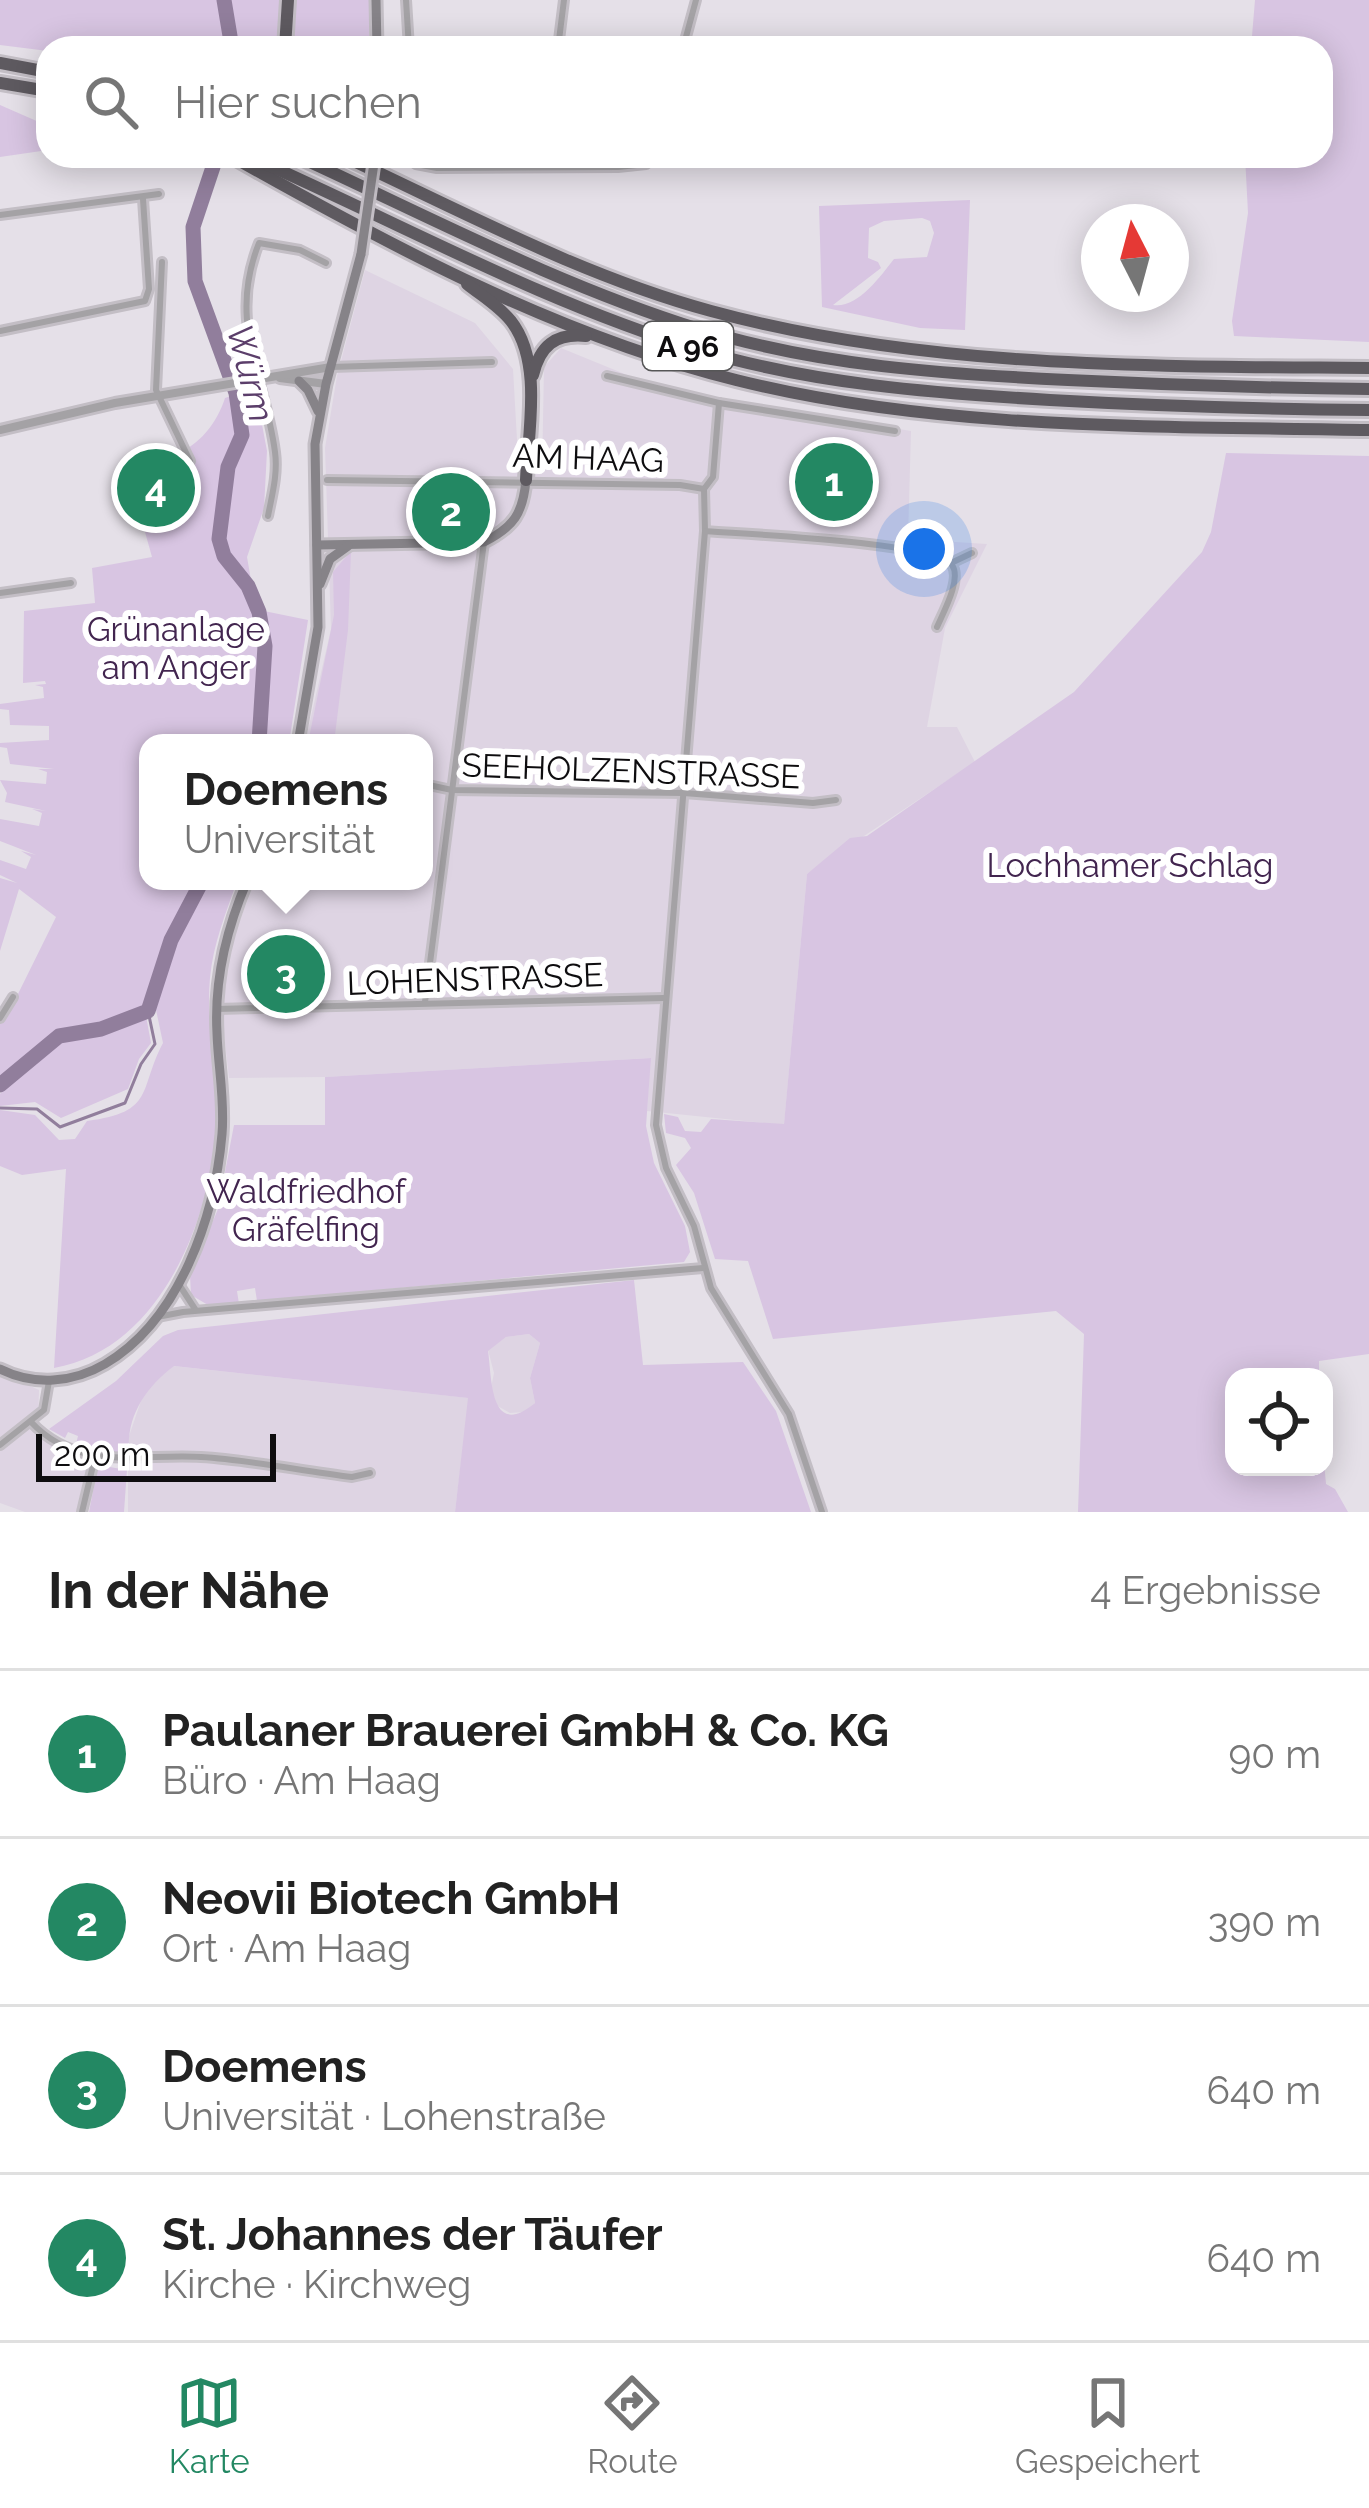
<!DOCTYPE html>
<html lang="de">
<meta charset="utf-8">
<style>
body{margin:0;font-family:Raleway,sans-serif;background:#f6f6f6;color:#222}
.controls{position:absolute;right:36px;bottom:36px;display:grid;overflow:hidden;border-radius:24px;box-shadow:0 6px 30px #0003}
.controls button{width:108px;height:108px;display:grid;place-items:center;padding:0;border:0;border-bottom:3px solid #e0e0e0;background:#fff;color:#222;font:60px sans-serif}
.compass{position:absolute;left:1081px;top:204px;width:108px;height:108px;border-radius:50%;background:#fff;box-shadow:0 6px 30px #0003;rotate:354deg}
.scale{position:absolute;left:36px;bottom:30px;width:240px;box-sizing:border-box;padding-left:12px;border:6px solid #0e0d0f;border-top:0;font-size:33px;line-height:42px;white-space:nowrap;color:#0e0d0f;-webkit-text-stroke:9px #fff;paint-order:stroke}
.you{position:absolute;left:924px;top:549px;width:42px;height:42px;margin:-30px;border:9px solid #fff;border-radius:50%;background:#1a73e8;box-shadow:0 0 0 18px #1a73e833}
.badge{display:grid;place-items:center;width:78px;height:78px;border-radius:50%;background:#238863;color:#fff;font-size:39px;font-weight:700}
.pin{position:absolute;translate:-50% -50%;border:6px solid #fff;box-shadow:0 3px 12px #0006}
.popup{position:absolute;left:139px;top:734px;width:294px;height:156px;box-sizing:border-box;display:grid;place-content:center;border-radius:24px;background:#fff;filter:drop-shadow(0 3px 9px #0005);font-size:39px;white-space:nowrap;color:#767676}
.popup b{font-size:45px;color:#222}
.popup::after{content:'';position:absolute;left:50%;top:100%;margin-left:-24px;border:24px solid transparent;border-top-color:#fff}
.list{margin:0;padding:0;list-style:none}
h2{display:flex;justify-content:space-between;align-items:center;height:156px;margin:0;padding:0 48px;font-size:51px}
h2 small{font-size:39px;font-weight:400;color:#767676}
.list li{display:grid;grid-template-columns:78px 1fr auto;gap:36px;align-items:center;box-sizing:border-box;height:168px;padding:0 48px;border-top:3px solid #e0e0e0}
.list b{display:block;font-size:45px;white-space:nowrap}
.list p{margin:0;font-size:39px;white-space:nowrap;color:#767676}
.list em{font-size:39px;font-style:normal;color:#767676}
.icon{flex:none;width:66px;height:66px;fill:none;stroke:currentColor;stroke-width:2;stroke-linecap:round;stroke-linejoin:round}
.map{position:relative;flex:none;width:1369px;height:1512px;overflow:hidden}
.search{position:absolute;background:#fff;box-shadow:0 6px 30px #0003;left:36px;right:36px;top:36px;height:132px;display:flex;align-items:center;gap:30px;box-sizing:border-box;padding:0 42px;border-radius:36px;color:#767676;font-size:45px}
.sheet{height:828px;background:#fff}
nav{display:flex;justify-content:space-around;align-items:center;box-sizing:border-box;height:168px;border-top:3px solid #e0e0e0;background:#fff;font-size:33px;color:#767676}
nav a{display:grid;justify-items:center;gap:6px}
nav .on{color:#238863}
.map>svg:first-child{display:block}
.built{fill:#ded4e3}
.green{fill:#d8c5e2;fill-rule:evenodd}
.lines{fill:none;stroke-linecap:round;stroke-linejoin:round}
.stream{stroke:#917e9c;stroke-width:3}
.river{stroke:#917e9c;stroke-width:15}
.minor-casing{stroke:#c3bec5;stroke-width:12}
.tertiary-casing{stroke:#c3bec5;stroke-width:14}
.secondary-casing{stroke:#c3bec5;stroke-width:15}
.motorway-casing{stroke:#c3bec5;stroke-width:18}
.minor{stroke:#a4a2a5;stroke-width:6}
.tertiary{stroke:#a4a2a5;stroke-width:8}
.secondary{stroke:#868388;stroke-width:9}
.motorway{stroke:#5e5a60;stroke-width:12}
.secondary-bridge-casing{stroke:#c3bec5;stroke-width:15;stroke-linecap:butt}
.secondary-bridge{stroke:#868388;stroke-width:9}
.labels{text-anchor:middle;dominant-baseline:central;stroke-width:12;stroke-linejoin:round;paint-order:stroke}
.shield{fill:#fff;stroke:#565657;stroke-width:3}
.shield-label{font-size:30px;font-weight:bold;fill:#0e0d0f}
.street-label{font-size:33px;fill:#0e0d0f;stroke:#fff}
.park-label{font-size:33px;fill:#42254f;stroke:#fff}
.water-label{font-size:36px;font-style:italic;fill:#5b3e6a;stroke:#fff}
</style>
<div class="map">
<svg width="1369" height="1512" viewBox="0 0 1369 1512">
<rect width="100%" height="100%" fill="#e5e0e8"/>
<g class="built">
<polygon points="365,270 475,323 513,369 519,475 542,474 544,367 561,348 632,377 721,399 911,431 908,539 987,544 945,628 927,727 957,727 975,762 807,874 784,1125 647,1111 650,1058 325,1077 229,1078 223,1025 225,980 234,935 255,881 424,881 424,743 305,743 331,629 325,448 337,376"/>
<polygon points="529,1334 540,1343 530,1378 535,1403 524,1412 510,1413 494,1404 490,1393 494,1373 488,1350 506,1337"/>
<polygon points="173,1366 469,1398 455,1512 128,1512 128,1439 145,1389"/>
<polygon points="0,1372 39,1390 38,1425 50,1436 90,1453 77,1512 25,1512 0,1503"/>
</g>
<g class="green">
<polygon points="0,0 281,0 279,48 48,51 0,45"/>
<polygon points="294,0 369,0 369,48 291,48"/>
<polygon points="1255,0 1369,0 1369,342 1234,336 1232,321 1248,213 1245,156 1321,156 1321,48 1251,48"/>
<polygon points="0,105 48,126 48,150 0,157"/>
<path d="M 970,200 L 965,330 L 920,328 L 822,307 L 819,206 ZM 922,218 L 930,221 L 934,233 L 927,257 L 894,259 C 880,277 857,309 833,305 L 881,268 L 878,262 L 868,258 L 869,228 L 884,221 Z"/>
<path d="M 249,390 L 256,393 L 267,451 L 264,508 L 247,557 L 251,580 L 264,611 L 308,620 L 289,743 L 148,743 L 148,881 L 237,881 C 226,913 213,944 210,978 C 205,1030 221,1083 216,1135 C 207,1228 157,1350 54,1368 L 66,1169 L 22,1175 L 0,1166 L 0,1110 L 35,1115 L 59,1140 L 75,1139 L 87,1121 C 156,1112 138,1090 163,1043 L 155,1005 L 169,965 L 160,960 L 144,1005 L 151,1043 L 139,1059 L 128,1089 L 61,1118 L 35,1102 L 0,1106 L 0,1094 L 6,1086 L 0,1078 L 0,1014 L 16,998 L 56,917 L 19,889 L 0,951 L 0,878 L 17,883 L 0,875 L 0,860 L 26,869 L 31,857 L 21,851 L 36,855 L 0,841 L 0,819 L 39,826 L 42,813 L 32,809 L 46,811 L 5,802 L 7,793 L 0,780 L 46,784 L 47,772 L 38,769 L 54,769 L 10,764 L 7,748 L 0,747 L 0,743 L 49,740 L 49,726 L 10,725 L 9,710 L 0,709 L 0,704 L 44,698 L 43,687 L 35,685 L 46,684 L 45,681 L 23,683 L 24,611 L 95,603 L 92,568 L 152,557 L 145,532 L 178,524 L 185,517 L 174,455 C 199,446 217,423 225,398 Z"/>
<polygon points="1226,453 1369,456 1369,1354 1319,1361 1319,1377 1234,1377 1234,1467 1324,1467 1324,1462 1326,1484 1335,1489 1348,1512 1078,1512 1084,1334 1056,1311 773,1339 748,1261 715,1259 694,1193 676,1165 691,1148 685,1138 666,1133 664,1114 678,1117 685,1131 701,1132 711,1119 784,1124 807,874 850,838 867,836 1074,692 1202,552 1211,532"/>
<polygon points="351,551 348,630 334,743 308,743 334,615 333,572"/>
<polygon points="651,1058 646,1126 654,1163 685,1226 690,1252 684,1262 257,1301 255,1288 237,1291 239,1304 208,1305 191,1295 190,1276 218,1209 234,1125 325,1125 325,1077"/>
<path d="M 634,1280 L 643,1365 L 743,1362 L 776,1411 L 811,1512 L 455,1512 L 468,1398 L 174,1366 C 146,1387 126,1416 129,1453 L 96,1451 L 76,1444 L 78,1436 L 68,1432 L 65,1438 L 49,1429 L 116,1381 L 163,1336 L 178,1330 ZM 529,1334 L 540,1343 L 530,1378 L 535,1403 C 489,1441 492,1376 488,1351 L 506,1337 Z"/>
<polygon points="98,1465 127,1470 124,1512 89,1512"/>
</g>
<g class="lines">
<polyline class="stream" points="0,1108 37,1109 60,1127 125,1103 141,1064 155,1044 148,1011"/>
<g class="river">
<polyline points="224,0 232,48"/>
<polyline points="213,167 193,227 195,281 236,393 242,435 228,467 219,539 224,556 248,586 259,612 265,646 259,743"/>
<polyline points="0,1085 59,1036 101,1029 148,1011 171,940 202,881"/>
</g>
<g class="minor-casing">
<g id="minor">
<polyline points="406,0 409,48"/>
<polyline points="558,48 564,0"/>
<polyline points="683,48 696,0"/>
<polyline points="406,156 416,164 437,168 618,167 646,164 654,156"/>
<polyline points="0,215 159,194"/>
<polyline points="162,262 156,390 190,461"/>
<polyline points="0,331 145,301 149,289 143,199"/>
<polyline points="331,367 492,362"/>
<polyline points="607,376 719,403 895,431"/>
<polyline points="719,403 713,477 704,489 705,531 656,1125 666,1168 694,1226 711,1288 789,1414 822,1512"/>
<polyline points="327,480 680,485 704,489"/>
<path d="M 268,516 C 272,495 278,474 275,452 C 265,375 227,323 259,243 L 300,250 L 326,263"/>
<path d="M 705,531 C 742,534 935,542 952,565 C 962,579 943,613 937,627"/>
<polyline points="951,563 972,553"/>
<polyline points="0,593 71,583"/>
<polyline points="424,784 452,790 684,793 813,803 836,800"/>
<polyline points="425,1002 484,542"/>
<polyline points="216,1009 664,998"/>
<polyline points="0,1018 13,997"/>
<polyline points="180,1286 195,1309"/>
<polyline points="157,1317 183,1312 703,1268"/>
<path d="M 31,1422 C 79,1473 140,1453 201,1457 C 251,1460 302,1471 352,1477 L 370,1473"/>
<polyline points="0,1445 44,1410 49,1381"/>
<polyline points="82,1512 95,1457"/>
</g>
</g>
<g class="tertiary-casing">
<g id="tertiary">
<polyline points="280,378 326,384"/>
<polyline points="0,430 115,403 331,367"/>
</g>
</g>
<g class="secondary-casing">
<g id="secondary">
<polyline points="376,0 377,48"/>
<polyline points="299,381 308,390 318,411"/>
<path d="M 317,545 L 484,542 C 514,527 523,513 526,480"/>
<polyline points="320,584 330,559 348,546"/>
<polyline points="298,743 318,627 315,444 326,384 361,254"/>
<path d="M 0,1369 C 34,1386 73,1383 105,1364 C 180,1320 215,1216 222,1134 C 225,1100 218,1066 217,1033 C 214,979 226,930 247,881"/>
</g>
</g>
<g class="motorway-casing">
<g id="motorway">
<polyline points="285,48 288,0"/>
<polyline points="0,63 48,72"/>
<polyline points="0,83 48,91"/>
<path d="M 231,156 C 390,246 559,336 736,380 C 939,431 1161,426 1369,430"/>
<path d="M 248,156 C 398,222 541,302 699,350 C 813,384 932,393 1050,400 C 1157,406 1263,409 1369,410"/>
<path d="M 297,156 C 430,217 558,285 699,329 C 819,366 944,374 1068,380 C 1169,385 1269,388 1369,389"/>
<path d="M 343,156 C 464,212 582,276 711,311 C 924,369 1150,366 1369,368"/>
<path d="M 467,284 C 482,296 499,306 511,321 C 543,362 528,432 526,480"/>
<path d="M 533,375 C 540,346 555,333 586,336"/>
</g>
</g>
<use href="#minor" class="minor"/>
<use href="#tertiary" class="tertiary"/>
<use href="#secondary" class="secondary"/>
<use href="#motorway" class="motorway"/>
<g class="secondary-bridge-casing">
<polyline id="secondary-bridge" points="361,254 375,156"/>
</g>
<use href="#secondary-bridge" class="secondary-bridge"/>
</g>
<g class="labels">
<rect class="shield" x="643" y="322" width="90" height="48" rx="9"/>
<g class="shield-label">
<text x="688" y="346">A 96</text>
</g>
<g class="street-label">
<text transform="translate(588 458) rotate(2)">AM HAAG</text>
<text transform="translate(631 771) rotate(2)">SEEHOLZENSTRASSE</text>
<text transform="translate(475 979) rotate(-2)">LOHENSTRASSE</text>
</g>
<g class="park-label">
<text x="176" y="629">Grünanlage<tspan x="176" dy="38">am Anger</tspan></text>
<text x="1130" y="865">Lochhamer Schlag</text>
<text x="306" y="1191">Waldfriedhof<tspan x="306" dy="38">Gräfelfing</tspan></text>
</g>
<g class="water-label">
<text transform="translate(251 373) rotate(76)">Würm</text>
</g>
</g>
</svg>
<div class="controls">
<button><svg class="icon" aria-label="locate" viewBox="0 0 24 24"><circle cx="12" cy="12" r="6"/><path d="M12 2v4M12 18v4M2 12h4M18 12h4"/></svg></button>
</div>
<svg class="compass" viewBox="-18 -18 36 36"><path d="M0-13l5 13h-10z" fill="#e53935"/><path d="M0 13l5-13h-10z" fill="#767676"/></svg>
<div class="scale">200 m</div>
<div class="you"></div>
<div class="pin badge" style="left:834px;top:482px">1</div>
<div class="pin badge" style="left:451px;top:512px">2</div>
<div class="pin badge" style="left:286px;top:974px">3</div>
<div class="popup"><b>Doemens</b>Universität</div>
<div class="pin badge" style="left:156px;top:488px">4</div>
<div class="search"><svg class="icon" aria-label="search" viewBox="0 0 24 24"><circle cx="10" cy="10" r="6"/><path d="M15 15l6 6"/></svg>Hier suchen</div>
</div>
<section class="sheet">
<h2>In der Nähe<small>4 Ergebnisse</small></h2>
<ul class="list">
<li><span class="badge">1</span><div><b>Paulaner Brauerei GmbH &amp; Co. KG</b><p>Büro · Am Haag</p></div><em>90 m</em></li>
<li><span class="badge">2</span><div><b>Neovii Biotech GmbH</b><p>Ort · Am Haag</p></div><em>390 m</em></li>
<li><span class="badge">3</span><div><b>Doemens</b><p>Universität · Lohenstraße</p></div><em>640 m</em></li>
<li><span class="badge">4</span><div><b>St. Johannes der Täufer</b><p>Kirche · Kirchweg</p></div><em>640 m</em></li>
</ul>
</section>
<nav>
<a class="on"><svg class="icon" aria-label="map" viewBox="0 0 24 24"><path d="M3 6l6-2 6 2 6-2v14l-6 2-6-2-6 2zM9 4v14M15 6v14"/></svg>Karte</a>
<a><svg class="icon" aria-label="directions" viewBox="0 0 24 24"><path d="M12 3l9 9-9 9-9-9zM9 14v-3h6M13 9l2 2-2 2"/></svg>Route</a>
<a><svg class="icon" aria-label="saved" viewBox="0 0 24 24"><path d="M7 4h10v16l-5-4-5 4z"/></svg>Gespeichert</a>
</nav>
